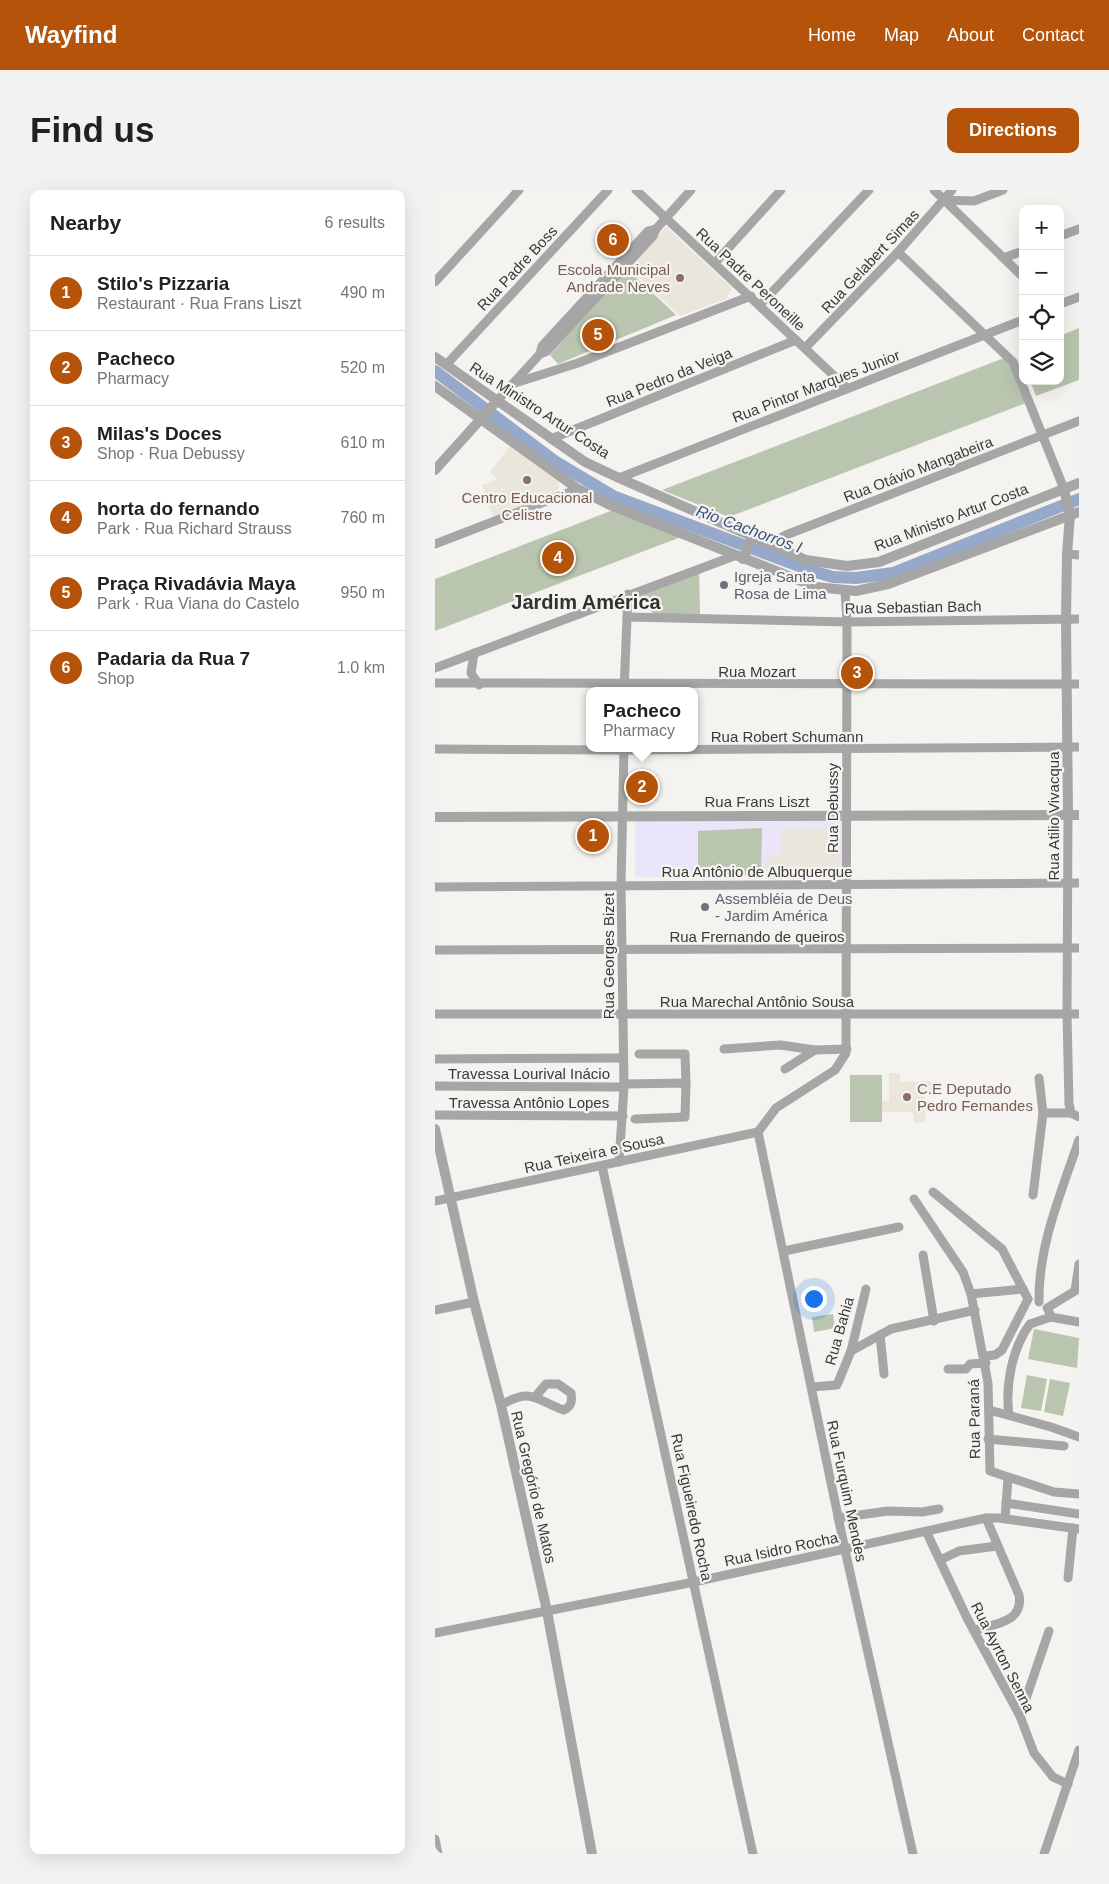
<!DOCTYPE html>
<meta charset="utf-8">
<style>
body{margin:0;font-family:Helvetica,sans-serif;background:#f2f2f2;color:#202124}
.controls{position:absolute;right:15px;top:15px;display:grid;overflow:hidden;border-radius:10px;box-shadow:0 5px 20px #0002}
.controls button{width:45px;height:45px;display:grid;place-items:center;padding:0;border:0;border-bottom:1px solid #e0e0e0;background:#fff;color:#202124;font:25px sans-serif}
.you{position:absolute;left:378px;top:1108px;width:18px;height:18px;margin:-12px;border:4px solid #fff;border-radius:50%;background:#1a73e8;box-shadow:0 0 0 8px #1a73e833}
.badge{display:grid;place-items:center;width:32px;height:32px;border-radius:50%;background:#b45309;color:#fff;font-size:16px;font-weight:700}
.pin{position:absolute;translate:-50% -50%;border:2px solid #fff;box-shadow:0 1px 5px #0006}
.popup{position:absolute;left:151px;top:497px;width:112px;height:65px;box-sizing:border-box;display:grid;place-content:center;border-radius:10px;background:#fff;filter:drop-shadow(0 1px 4px #0005);font-size:16px;white-space:nowrap;color:#757577}
.popup b{font-size:19px;color:#202124}
.popup::after{content:'';position:absolute;left:50%;top:100%;margin-left:-10px;border:10px solid transparent;border-top-color:#fff}
.list{margin:0;padding:0;list-style:none}
h2{display:flex;justify-content:space-between;align-items:center;height:65px;margin:0;padding:0 20px;font-size:21px}
h2 small{font-size:16px;font-weight:400;color:#757577}
.list li{display:grid;grid-template-columns:32px 1fr auto;gap:15px;align-items:center;box-sizing:border-box;height:75px;padding:0 20px;border-top:1px solid #e0e0e0}
.list b{display:block;font-size:19px;white-space:nowrap}
.list p{margin:0;font-size:16px;white-space:nowrap;color:#757577}
.list em{font-size:16px;font-style:normal;color:#757577}
.icon{flex:none;width:28px;height:28px;fill:none;stroke:currentColor;stroke-width:2;stroke-linecap:round;stroke-linejoin:round}
.map{position:relative;flex:none;width:644px;height:1664px;overflow:hidden;border-radius:10px}
header{display:flex;align-items:center;gap:30px;box-sizing:border-box;height:70px;padding:0 25px;background:#b45309;color:#fff}
header strong{font-size:24px}
nav{display:flex;gap:28px;margin-inline-start:auto;font-size:18px}
.intro{display:flex;align-items:center;justify-content:space-between;box-sizing:border-box;height:120px;padding:0 30px}
h1{margin:0;font-size:35px}
.button{padding:12px 22px;border-radius:10px;background:#b45309;color:#fff;font-size:18px;font-weight:700}
main{display:flex;gap:30px;padding:0 30px}
aside{flex:1;background:#fff;border-radius:10px;box-shadow:0 5px 20px #0002}
.map>svg:first-child{display:block}
.commercial{fill:#ebe5fb}
.built{fill:#eae6dc}
.green{fill:#b9c5ae}
.lines{fill:none;stroke-linecap:round;stroke-linejoin:round}
.river{stroke:#97a9ca;stroke-width:12}
.minor{stroke:#a5a6a5;stroke-width:9}
.tertiary{stroke:#a5a6a5;stroke-width:10}
.education-dot{fill:#8d6e63;stroke:#f4f3ef;stroke-width:2}
.worship-dot{fill:#6b7280;stroke:#f4f3ef;stroke-width:2}
.labels{text-anchor:middle;dominant-baseline:central;stroke-width:4.5;stroke-linejoin:round;paint-order:stroke}
.street-label{font-size:15px;fill:#3b3a39;stroke:#f4f3ef}
.education-label{font-size:15px;fill:#785e54;stroke:#f4f3ef;text-anchor:end}
.worship-label{font-size:15px;fill:#5b616d;stroke:#f4f3ef;text-anchor:start}
.water-label{font-size:16px;font-style:italic;fill:#39507f;stroke:#f4f3ef}
.district-label{font-size:20px;font-weight:bold;fill:#32312e;stroke:#f4f3ef}
</style>
<header>
<strong>Wayfind</strong>
<nav><a>Home</a><a>Map</a><a>About</a><a>Contact</a></nav>
</header>
<div class="intro"><h1>Find us</h1><a class="button">Directions</a></div>
<main>
<aside>
<h2>Nearby<small>6 results</small></h2>
<ul class="list">
<li><span class="badge">1</span><div><b>Stilo's Pizzaria</b><p>Restaurant · Rua Frans Liszt</p></div><em>490 m</em></li>
<li><span class="badge">2</span><div><b>Pacheco</b><p>Pharmacy</p></div><em>520 m</em></li>
<li><span class="badge">3</span><div><b>Milas's Doces</b><p>Shop · Rua Debussy</p></div><em>610 m</em></li>
<li><span class="badge">4</span><div><b>horta do fernando</b><p>Park · Rua Richard Strauss</p></div><em>760 m</em></li>
<li><span class="badge">5</span><div><b>Praça Rivadávia Maya</b><p>Park · Rua Viana do Castelo</p></div><em>950 m</em></li>
<li><span class="badge">6</span><div><b>Padaria da Rua 7</b><p>Shop</p></div><em>1.0 km</em></li>
</ul>
</aside>
<div class="map">
<svg width="644" height="1664" viewBox="0 0 644 1664">
<rect width="100%" height="100%" fill="#f4f3ef"/>
<polygon class="commercial" points="408,628 409,685 200,687 200,630"/>
<g class="built">
<polygon points="231,37 297,98 291,109 245,126 194,78"/>
<polygon points="77,253 124,291 124,298 121,304 59,328 47,295 63,289 55,282"/>
<polygon points="346,637 391,637 391,643 405,643 405,689 330,689 330,666 346,666"/>
<polygon points="454,883 465,883 465,892 496,891 496,903 490,903 490,932 479,933 478,922 447,922 447,911 454,911"/>
</g>
<g class="green">
<polygon points="192,79 241,125 123,174 115,165"/>
<polygon points="644,138 644,190 601,206 595,191 625,191 625,146"/>
<polygon points="569,168 578,180 591,213 299,325 301,330 227,300"/>
<polygon points="178,320 246,347 0,441 0,389"/>
<polygon points="264,379 265,425 220,426 202,404"/>
<polygon points="327,638 326,685 263,686 263,641"/>
<rect x="415" y="885" width="32" height="47"/>
<polygon points="398,1124 400,1138 379,1142 377,1127"/>
<polygon points="599,1139 644,1148 642,1178 593,1169"/>
<polygon points="592,1185 612,1189 606,1221 586,1218"/>
<polygon points="615,1189 635,1193 628,1226 609,1222"/>
</g>
<g class="lines">
<polyline class="river" points="0,181 121,272 178,306 377,381 398,387 421,388 458,383 644,309"/>
<g class="minor">
<polyline points="201,0 412,198"/>
<polyline points="499,0 588,87"/>
<polyline points="509,10 539,11 568,0"/>
<polyline points="625,46 644,39"/>
<polyline points="463,62 578,172 629,299"/>
<polyline points="568,68 588,61"/>
<polyline points="280,73 346,0"/>
<polyline points="0,92 84,0"/>
<polyline points="625,114 644,107"/>
<polyline points="325,115 434,0"/>
<polyline points="370,158 463,62 517,0"/>
<polyline points="105,164 107,156 213,41 221,39"/>
<polyline points="11,175 173,0"/>
<polyline points="80,193 143,173 316,106"/>
<polyline points="61,212 105,164 112,161 218,46 221,39 256,0"/>
<polyline points="116,249 361,150"/>
<polyline points="184,288 588,130"/>
<polyline points="0,354 143,299"/>
<polyline points="333,354 351,345 644,231"/>
<polyline points="632,364 644,365"/>
<polyline points="192,427 412,432 644,429"/>
<polyline points="39,463 36,483 44,495"/>
<polyline points="0,478 299,366"/>
<polyline points="0,493 644,494"/>
<polyline points="189,501 193,404"/>
<polyline points="0,559 189,560 644,557"/>
<polyline points="633,625 632,824 634,914 636,923 644,927"/>
<polyline points="0,697 644,693"/>
<polyline points="0,760 644,758"/>
<polyline points="0,824 644,824"/>
<polyline points="289,859 345,855 380,860"/>
<polyline points="204,864 250,864 251,893"/>
<polyline points="0,869 188,868"/>
<polyline points="350,879 380,860 412,859"/>
<polyline points="604,888 608,923"/>
<polyline points="189,894 251,893 250,927 200,929"/>
<polyline points="0,896 189,897"/>
<polyline points="0,925 188,926"/>
<polyline points="323,942 410,1360 478,1664"/>
<polyline points="323,942 341,918 400,880 411,863 412,432 410,401"/>
<polyline points="184,972 189,897 186,695 189,558"/>
<polyline points="167,976 318,1664"/>
<polyline points="498,1002 567,1059 593,1109"/>
<polyline points="598,1005 608,923 636,923"/>
<polyline points="479,1009 528,1082 536,1104 553,1193 555,1281 619,1302 644,1304"/>
<polyline points="0,1011 323,942"/>
<polyline points="349,1061 464,1037"/>
<polyline points="488,1065 499,1131"/>
<polyline points="536,1104 588,1099"/>
<path d="M 604,1112 C 603,1056 626,1003 644,950"/>
<polyline points="612,1118 640,1101 644,1074"/>
<polyline points="0,1120 39,1112"/>
<polyline points="614,1122 616,1127 644,1132"/>
<polyline points="445,1145 449,1184"/>
<polyline points="416,1161 456,1139 540,1120"/>
<polyline points="550,1166 560,1165 567,1160 593,1109"/>
<polyline points="513,1179 531,1179 535,1174 551,1173"/>
<polyline points="377,1197 402,1195 416,1161 431,1099"/>
<path d="M 66,1215 C 97,1197 100,1210 129,1220 C 137,1216 137,1211 136,1203 L 123,1194 L 111,1194 L 101,1206"/>
<polyline points="554,1220 616,1237 644,1247"/>
<path d="M 574,1225 C 570,1196 577,1158 595,1134 L 616,1127"/>
<polyline points="553,1249 629,1256"/>
<polyline points="571,1313 644,1324"/>
<polyline points="403,1328 453,1321 487,1322 504,1319"/>
<polyline points="570,1329 573,1288"/>
<polyline points="491,1341 532,1428 585,1526 599,1563 618,1587 633,1594"/>
<polyline points="505,1370 524,1361 562,1356"/>
<polyline points="633,1388 638,1338"/>
<path d="M 540,1440 C 560,1434 589,1432 584,1405 L 551,1328"/>
<polyline points="0,1443 259,1392 551,1328 564,1328 644,1339"/>
<polyline points="585,1526 614,1441"/>
<polyline points="0,1649 3,1664"/>
<polyline points="609,1664 644,1560"/>
</g>
<g class="tertiary">
<polyline points="0,167 150,272 184,288 371,370 412,376 444,372 644,293"/>
<polyline points="0,196 143,299 173,314 381,397 421,401 453,394 644,322"/>
<polyline points="0,280 61,212"/>
<polyline points="629,299 635,325 632,364 631,429 633,625"/>
<polyline points="308,369 317,347"/>
<polyline points="0,627 644,625"/>
<polyline points="0,939 39,1112 66,1215 112,1421 157,1664"/>
</g>
</g>
<g class="education-dot">
<circle cx="245" cy="88" r="5"/>
<circle cx="92" cy="290" r="5"/>
<circle cx="472" cy="907" r="5"/>
</g>
<g class="worship-dot">
<circle cx="289" cy="395" r="5"/>
<circle cx="270" cy="717" r="5"/>
</g>
<g class="labels">
<g class="street-label">
<text transform="translate(435 71) rotate(-47)">Rua Gelabert Simas</text>
<text transform="translate(82 78) rotate(-47)">Rua Padre Boss</text>
<text transform="translate(316 89) rotate(43)">Rua Padre Peroneille</text>
<text transform="translate(234 187) rotate(-22)">Rua Pedro da Veiga</text>
<text transform="translate(381 196) rotate(-21)">Rua Pintor Marques Junior</text>
<text transform="translate(105 220) rotate(33)">Rua Ministro Artur Costa</text>
<text transform="translate(483 279) rotate(-21)">Rua Otávio Mangabeira</text>
<text transform="translate(516 327) rotate(-21)">Rua Ministro Artur Costa</text>
<text transform="translate(478 417) rotate(-1)">Rua Sebastian Bach</text>
<text x="322" y="481">Rua Mozart</text>
<text x="352" y="546">Rua Robert Schumann</text>
<text x="322" y="611">Rua Frans Liszt</text>
<text transform="translate(397 618) rotate(-90)">Rua Debussy</text>
<text transform="translate(618 626) rotate(-90)">Rua Atilio Vivacqua</text>
<text x="322" y="681">Rua Antônio de Albuquerque</text>
<text x="322" y="746">Rua Frernando de queiros</text>
<text transform="translate(173 766) rotate(-90)">Rua Georges Bizet</text>
<text x="322" y="811">Rua Marechal Antônio Sousa</text>
<text x="94" y="883">Travessa Lourival Inácio</text>
<text x="94" y="912">Travessa Antônio Lopes</text>
<text transform="translate(159 963) rotate(-12)">Rua Teixeira e Sousa</text>
<text transform="translate(404 1141) rotate(-74)">Rua Bahia</text>
<text transform="translate(539 1229) rotate(-91)">Rua Paraná</text>
<text transform="translate(99 1297) rotate(77)">Rua Gregório de Matos</text>
<text transform="translate(412 1301) rotate(78)">Rua Furquim Mendes</text>
<text transform="translate(257 1317) rotate(78)">Rua Figueiredo Rocha</text>
<text transform="translate(346 1359) rotate(-12)">Rua Isidro Rocha</text>
<text transform="translate(568 1467) rotate(63)">Rua Ayrton Senna</text>
</g>
<g class="education-label">
<text x="235" y="79">Escola Municipal<tspan x="235" dy="17">Andrade Neves</tspan></text>
<text x="92" y="307" text-anchor="middle">Centro Educacional<tspan x="92" dy="17">Celistre</tspan></text>
<text x="482" y="898" text-anchor="start">C.E Deputado<tspan x="482" dy="17">Pedro Fernandes</tspan></text>
</g>
<g class="worship-label">
<text x="299" y="386">Igreja Santa<tspan x="299" dy="17">Rosa de Lima</tspan></text>
<text x="280" y="708">Assembléia de Deus<tspan x="280" dy="17">- Jardim América</tspan></text>
</g>
<g class="water-label">
<text transform="translate(314 339) rotate(20)">Rio Cachorros I</text>
</g>
<g class="district-label">
<text x="151" y="412">Jardim América</text>
</g>
</g>
</svg>
<div class="controls">
<button>+</button>
<button>−</button>
<button><svg class="icon" aria-label="locate" viewBox="0 0 24 24"><circle cx="12" cy="12" r="6"/><path d="M12 2v4M12 18v4M2 12h4M18 12h4"/></svg></button>
<button><svg class="icon" aria-label="layers" viewBox="0 0 24 24"><path d="M12 4l9 5-9 5-9-5zM3 14l9 5 9-5"/></svg></button>
</div>
<div class="you"></div>
<div class="pin badge" style="left:158px;top:646px">1</div>
<div class="pin badge" style="left:207px;top:597px">2</div>
<div class="popup"><b>Pacheco</b>Pharmacy</div>
<div class="pin badge" style="left:422px;top:483px">3</div>
<div class="pin badge" style="left:123px;top:368px">4</div>
<div class="pin badge" style="left:163px;top:145px">5</div>
<div class="pin badge" style="left:178px;top:50px">6</div>
</div>
</main>
